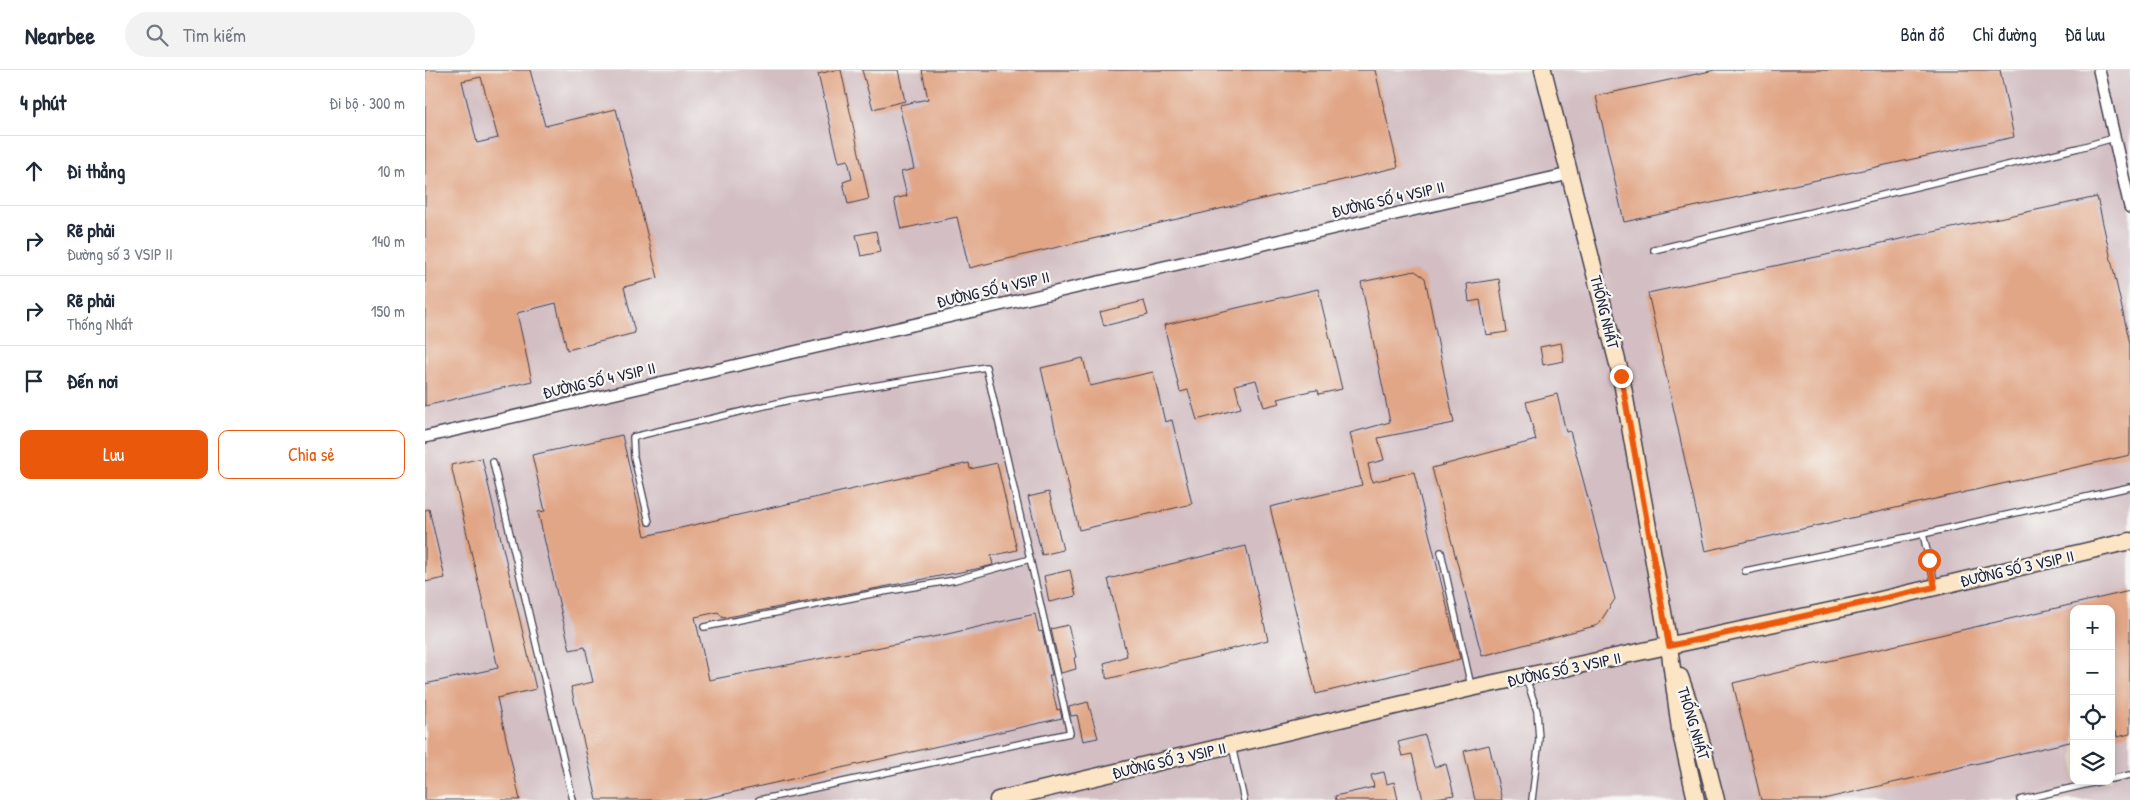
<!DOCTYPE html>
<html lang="vi">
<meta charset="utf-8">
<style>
body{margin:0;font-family:"Patrick Hand",sans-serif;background:#f2f2f3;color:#1f2937}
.controls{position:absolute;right:15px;bottom:15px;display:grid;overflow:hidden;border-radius:10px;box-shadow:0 2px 8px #0003}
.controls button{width:45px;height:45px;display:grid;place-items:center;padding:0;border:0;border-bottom:1px solid #e0e1e3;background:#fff;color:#1f2937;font:25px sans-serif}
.stop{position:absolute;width:15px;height:15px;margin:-11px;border:4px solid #ea580c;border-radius:50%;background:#fff}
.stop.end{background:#ea580c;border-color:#fff;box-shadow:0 1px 5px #0008}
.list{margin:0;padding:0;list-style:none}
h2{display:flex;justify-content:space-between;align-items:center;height:65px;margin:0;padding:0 20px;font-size:21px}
h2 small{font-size:16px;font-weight:400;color:#747a83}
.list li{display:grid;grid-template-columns:32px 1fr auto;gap:15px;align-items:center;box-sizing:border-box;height:70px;padding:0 20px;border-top:1px solid #e0e1e3}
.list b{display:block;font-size:19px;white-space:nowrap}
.list p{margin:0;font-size:16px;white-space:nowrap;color:#747a83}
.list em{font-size:16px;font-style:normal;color:#747a83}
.actions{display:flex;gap:10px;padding:15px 20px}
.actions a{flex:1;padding:11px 0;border:1px solid #ea580c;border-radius:10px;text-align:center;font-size:18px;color:#ea580c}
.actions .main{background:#ea580c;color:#fff}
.icon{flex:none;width:28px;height:28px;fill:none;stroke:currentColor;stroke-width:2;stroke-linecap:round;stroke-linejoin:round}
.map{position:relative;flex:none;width:1705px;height:730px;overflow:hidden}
header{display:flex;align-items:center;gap:30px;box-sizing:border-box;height:70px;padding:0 25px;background:#fff;border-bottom:1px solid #e0e1e3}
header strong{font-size:24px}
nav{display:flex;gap:28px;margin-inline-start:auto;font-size:18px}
.search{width:350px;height:45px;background:#f2f2f3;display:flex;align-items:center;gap:12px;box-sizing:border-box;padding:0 18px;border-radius:28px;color:#747a83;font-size:19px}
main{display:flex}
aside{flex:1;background:#fff}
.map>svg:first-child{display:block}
.industrial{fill:#d2bec3;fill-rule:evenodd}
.building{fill:#e1a686;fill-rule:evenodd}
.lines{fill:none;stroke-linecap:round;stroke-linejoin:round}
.lane-casing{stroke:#413e4e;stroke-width:8}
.street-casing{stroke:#413e4e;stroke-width:14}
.secondary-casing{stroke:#413e4e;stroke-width:19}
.lane{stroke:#fff;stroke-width:5.5}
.street{stroke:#fff;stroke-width:11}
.secondary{stroke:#fce5c4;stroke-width:16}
.route{stroke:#ea580c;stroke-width:6}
.labels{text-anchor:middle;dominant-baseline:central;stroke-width:4.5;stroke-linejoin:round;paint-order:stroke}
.street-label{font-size:16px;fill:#22223b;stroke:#f6f6f2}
</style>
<header>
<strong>Nearbee</strong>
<div class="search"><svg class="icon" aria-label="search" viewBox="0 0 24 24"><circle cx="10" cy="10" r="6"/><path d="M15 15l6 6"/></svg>Tìm kiếm</div>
<nav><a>Bản đồ</a><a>Chỉ đường</a><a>Đã lưu</a></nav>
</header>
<main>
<aside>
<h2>4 phút<small>Đi bộ · 300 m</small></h2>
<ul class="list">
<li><svg class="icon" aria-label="ahead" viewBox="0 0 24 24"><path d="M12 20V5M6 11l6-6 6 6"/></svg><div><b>Đi thẳng</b></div><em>10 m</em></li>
<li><svg class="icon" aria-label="right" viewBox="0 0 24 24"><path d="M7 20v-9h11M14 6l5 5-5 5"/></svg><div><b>Rẽ phải</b><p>Đường số 3 VSIP II</p></div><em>140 m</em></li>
<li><svg class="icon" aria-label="right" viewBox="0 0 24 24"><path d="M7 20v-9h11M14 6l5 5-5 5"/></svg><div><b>Rẽ phải</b><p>Thống Nhất</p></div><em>150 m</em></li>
<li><svg class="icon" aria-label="arrive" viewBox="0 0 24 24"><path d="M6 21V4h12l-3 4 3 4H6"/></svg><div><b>Đến nơi</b></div></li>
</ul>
<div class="actions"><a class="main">Lưu</a><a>Chia sẻ</a></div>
</aside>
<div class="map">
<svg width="1705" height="730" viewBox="0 0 1705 730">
<rect width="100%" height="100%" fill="#f6f6f2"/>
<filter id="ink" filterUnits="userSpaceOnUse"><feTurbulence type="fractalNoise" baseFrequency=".02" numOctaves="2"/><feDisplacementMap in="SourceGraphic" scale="10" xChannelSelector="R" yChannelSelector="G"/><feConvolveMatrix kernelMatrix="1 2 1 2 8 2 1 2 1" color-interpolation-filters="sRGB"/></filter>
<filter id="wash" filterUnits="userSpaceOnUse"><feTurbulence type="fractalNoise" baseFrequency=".0096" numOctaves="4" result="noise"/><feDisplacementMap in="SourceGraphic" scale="20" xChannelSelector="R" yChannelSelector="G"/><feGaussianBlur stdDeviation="1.12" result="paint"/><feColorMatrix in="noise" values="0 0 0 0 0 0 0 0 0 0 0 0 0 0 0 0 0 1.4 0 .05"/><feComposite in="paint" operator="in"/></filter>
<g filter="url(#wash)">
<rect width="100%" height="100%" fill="#efdebd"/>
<path class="industrial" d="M 0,0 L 1705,0 L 1705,730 L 0,730 ZM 1649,539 L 1686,539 L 1686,711 L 1649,711 Z"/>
<g id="blocks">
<g class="building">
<path d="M 0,0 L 105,0 L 120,56 L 191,39 L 233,208 L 199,217 L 210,263 L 142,280 L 131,233 L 92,243 L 107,311 L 0,336 ZM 56,7 L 73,68 L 52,73 L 37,11 Z"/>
<polygon points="410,0 416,0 444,129 423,134 418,112 427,109 423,90 414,92 393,4"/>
<polygon points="437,0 473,0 480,31 448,39"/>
<polygon points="497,0 950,0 973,97 544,198 532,147 476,159 469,129 482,126 476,102 489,99 474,35 503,29"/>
<polygon points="1290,0 1575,0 1589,67 1199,152 1171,26"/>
<polygon points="1672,127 1705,274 1705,385 1280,481 1223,223"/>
<polygon points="451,161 455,182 436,186 431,165"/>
<polygon points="990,201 1000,208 1029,353 953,368 959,390 943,394 947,412 989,402 1035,589 891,624 845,437 937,415 925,363 965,352 936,212"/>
<polygon points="1074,209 1082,262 1061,265 1055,230 1044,232 1042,214"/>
<polygon points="893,219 917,319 894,324 893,320 885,321 853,329 855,333 839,337 831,310 810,315 816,338 772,350 763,320 755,322 739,255"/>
<polygon points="719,231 723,245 679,256 675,242"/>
<polygon points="1136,273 1139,291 1118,295 1115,277"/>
<polygon points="658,288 665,316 728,302 740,352 747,350 767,434 654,460 616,298"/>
<polygon points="1132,324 1141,362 1145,361 1190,529 1173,555 1057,586 1007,398 1111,370 1101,332"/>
<polygon points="197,365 220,466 544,393 545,399 572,393 592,480 566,486 568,495 551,499 298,548 293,542 270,547 284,610 518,565 610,544 614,562 617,561 627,605 624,605 632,640 635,639 637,648 283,728 271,730 172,730 146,617 168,612 160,577 145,580 113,442 120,441 107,385"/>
<polygon points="57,388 111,619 72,628 95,730 0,730 0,614 73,598 26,395"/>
<polygon points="624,422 638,480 617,485 603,427"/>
<polygon points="4,439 20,508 0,512 0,440"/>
<polygon points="821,476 843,570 682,609 679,593 702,586 683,509"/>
<polygon points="645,500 651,526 624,532 619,506"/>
<polygon points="1705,521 1705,664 1692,667 1691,662 1686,662 1686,539 1649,539 1649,671 1394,730 1336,730 1308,613"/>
<polygon points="643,555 651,587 649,588 651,599 636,603 626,559"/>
<polygon points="663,632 673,668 658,671 652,645 646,646 644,637"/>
<polygon points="1000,665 1009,697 1021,694 1029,725 998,730 987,684 977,686 973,672"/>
<polygon points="1064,675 1077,730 1050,730 1039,681"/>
<polygon points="959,702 962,714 969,712 973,730 911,730 910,726 949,717 946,705"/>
</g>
</g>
</g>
<g filter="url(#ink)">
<use href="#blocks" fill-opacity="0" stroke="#413e4e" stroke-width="1"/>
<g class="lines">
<g class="lane-casing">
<g id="lane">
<polyline points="1229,180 1653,78 1689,68"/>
<polyline points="68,392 148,730"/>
<polyline points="224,452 209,387 208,367 365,330 561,297 645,663 334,730"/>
<polyline points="1016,482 1046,616"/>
<polyline points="1320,501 1498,464"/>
<polyline points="1510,515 1498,464 1705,417"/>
<polyline points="279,557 452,523 530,510 605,489"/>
<polyline points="1101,608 1112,641 1114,669 1107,730"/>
<polyline points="807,676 819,730"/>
<polyline points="1686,709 1705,705"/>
<polyline points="1595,730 1676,711"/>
</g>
</g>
<g class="street-casing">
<g id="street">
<polyline points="1674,0 1705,137"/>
<polyline points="0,367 1144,104"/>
</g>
</g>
<g class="secondary-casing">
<g id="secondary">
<polyline points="1118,0 1196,306 1244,576 1255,659 1271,730"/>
<polyline points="1255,607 1272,656 1291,730"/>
<polyline points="573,730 1046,618 1447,532 1705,471"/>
</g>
</g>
<use href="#lane" class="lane"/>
<use href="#street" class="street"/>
<use href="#secondary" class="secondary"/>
</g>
</g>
<g class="lines" filter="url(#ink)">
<polyline class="route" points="1196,306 1244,576 1510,517 1504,490"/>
</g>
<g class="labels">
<g class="street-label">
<text transform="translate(963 129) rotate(-13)">ĐƯỜNG SỐ 4 VSIP II</text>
<text transform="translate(568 219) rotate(-13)">ĐƯỜNG SỐ 4 VSIP II</text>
<text transform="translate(1180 242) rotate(76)">THỐNG NHẤT</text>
<text transform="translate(174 310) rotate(-13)">ĐƯỜNG SỐ 4 VSIP II</text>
<text transform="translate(1592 498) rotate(-13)">ĐƯỜNG SỐ 3 VSIP II</text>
<text transform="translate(1139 599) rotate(-12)">ĐƯỜNG SỐ 3 VSIP II</text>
<text transform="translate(1269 653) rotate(73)">THỐNG NHẤT</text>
<text transform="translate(744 690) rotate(-13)">ĐƯỜNG SỐ 3 VSIP II</text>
</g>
</g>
</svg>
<div class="controls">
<button>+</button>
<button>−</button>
<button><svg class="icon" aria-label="locate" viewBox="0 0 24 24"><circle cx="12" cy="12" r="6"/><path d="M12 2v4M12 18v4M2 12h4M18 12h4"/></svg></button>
<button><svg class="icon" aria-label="layers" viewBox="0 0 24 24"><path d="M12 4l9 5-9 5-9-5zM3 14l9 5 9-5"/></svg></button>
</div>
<div class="stop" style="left:1504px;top:490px"></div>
<div class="stop end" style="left:1196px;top:306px"></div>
</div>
</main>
